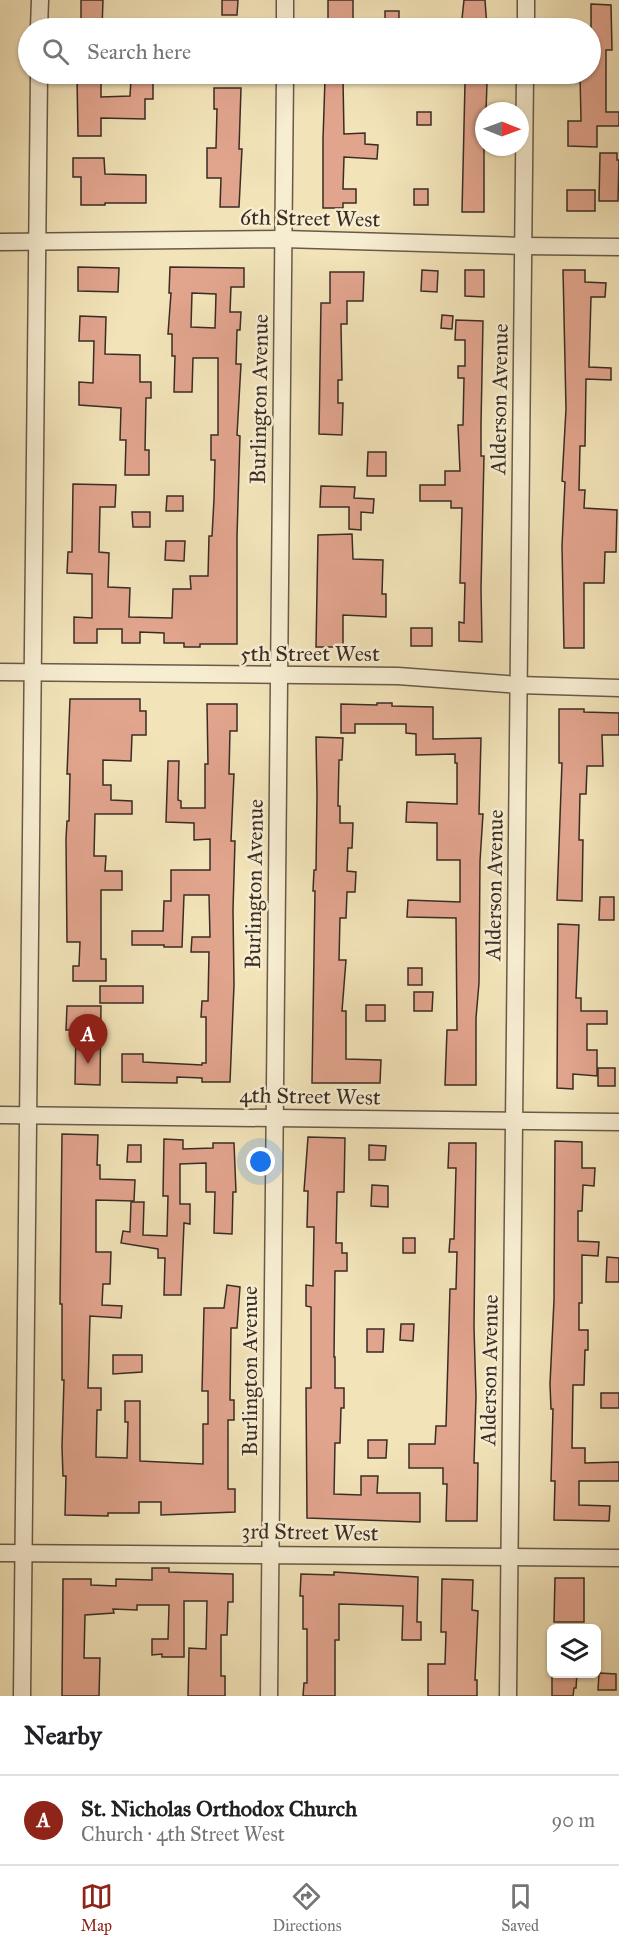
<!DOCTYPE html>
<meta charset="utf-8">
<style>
body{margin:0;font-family:"IM FELL Great Primer",serif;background:#f2f2f2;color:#202124}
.controls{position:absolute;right:18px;bottom:18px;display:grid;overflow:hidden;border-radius:9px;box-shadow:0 2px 4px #0004}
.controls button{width:54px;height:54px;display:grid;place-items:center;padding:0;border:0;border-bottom:2px solid #e0e0e0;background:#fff;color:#202124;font:30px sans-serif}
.compass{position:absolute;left:475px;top:102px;width:54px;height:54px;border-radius:50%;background:#fff;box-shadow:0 2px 4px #0004;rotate:91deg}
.you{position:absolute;left:261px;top:1162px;width:21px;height:21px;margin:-15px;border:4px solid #fff;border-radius:50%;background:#1a73e8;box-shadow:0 0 0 9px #1a73e833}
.badge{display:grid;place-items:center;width:39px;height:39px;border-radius:50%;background:#8f2418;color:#fff;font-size:20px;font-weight:700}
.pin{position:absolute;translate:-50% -50px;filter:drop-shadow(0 2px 3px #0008)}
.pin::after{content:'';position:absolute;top:32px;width:21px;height:18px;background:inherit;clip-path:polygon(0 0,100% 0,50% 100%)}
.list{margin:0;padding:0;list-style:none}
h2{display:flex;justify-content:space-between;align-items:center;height:78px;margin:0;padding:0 24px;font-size:26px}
h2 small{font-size:20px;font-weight:400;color:#757577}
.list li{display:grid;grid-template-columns:39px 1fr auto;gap:18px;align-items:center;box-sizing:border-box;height:90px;padding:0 24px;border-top:2px solid #e0e0e0}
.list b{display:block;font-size:22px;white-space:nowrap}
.list p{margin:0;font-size:20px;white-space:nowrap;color:#757577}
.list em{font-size:20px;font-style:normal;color:#757577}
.icon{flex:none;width:33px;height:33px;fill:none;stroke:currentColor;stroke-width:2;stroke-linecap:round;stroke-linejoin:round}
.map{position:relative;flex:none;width:619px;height:1696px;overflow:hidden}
.search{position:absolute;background:#fff;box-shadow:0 2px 4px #0004;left:18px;right:18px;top:18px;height:66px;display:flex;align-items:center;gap:15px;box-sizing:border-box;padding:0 21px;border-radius:33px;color:#757577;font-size:22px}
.sheet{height:168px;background:#fff}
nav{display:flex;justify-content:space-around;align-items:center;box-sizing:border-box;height:84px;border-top:2px solid #e0e0e0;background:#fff;font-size:16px;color:#757577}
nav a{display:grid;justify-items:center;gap:3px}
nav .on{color:#8f2418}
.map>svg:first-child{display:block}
.building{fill:#e1a48d;stroke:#3a2d25;stroke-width:1.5;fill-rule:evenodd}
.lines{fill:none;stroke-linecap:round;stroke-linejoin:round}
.minor-casing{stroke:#685a4a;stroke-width:19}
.minor{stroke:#f7edd1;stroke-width:16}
.labels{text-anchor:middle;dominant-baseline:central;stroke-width:5;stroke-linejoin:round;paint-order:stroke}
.street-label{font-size:22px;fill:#3a2d25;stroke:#f7edd1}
</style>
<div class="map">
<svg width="619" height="1696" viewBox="0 0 619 1696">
<rect width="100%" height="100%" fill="#f2e3b8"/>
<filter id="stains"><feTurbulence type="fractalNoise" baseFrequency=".00333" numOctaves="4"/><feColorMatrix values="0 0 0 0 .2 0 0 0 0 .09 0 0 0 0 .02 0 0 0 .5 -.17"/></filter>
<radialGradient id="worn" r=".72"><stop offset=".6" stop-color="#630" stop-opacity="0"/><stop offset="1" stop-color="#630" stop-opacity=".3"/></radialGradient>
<g class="building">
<polygon points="81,0 103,0 102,28 81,28"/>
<polygon points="222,0 238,0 237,15 222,15"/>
<polygon points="328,0 353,0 353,22 328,21"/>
<polygon points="464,0 485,0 487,28 461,28"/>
<polygon points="591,4 611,5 612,50 606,50 606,112 619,112 619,126 597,126 597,147 568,146 568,121 581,121 580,74 591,74"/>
<rect x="385" y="11" width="14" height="14"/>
<polygon points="77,78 101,79 101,97 130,96 131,79 153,79 153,99 145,99 145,119 101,118 101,136 78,136"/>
<polygon points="325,79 343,79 344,134 365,133 365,144 378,145 377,159 344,157 343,189 356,189 356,203 343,203 343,208 323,208 323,139"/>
<polygon points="465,83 487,83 486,111 484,111 484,212 462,212"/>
<polygon points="214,88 241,88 239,149 242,149 239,207 220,207 221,178 207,178 207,148 216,148 217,109 214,109"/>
<rect x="417" y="112" width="14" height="13"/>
<polygon points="600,153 617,153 617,160 619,160 618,201 599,201"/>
<polygon points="73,158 104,158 105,174 146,175 146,203 105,203 105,205 81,205 81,177 73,177"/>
<rect x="414" y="189" width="14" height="16"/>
<rect x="567" y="190" width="28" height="21"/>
<polygon points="78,267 119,268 118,292 78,291"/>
<path d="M 170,267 L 244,268 L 244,287 L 231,287 L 230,312 L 241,312 L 240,330 L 237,330 L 236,364 L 241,364 L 237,435 L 240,436 L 237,536 L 237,644 L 200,644 L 200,647 L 184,647 L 184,643 L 164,643 L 164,633 L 140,632 L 140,643 L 122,643 L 122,629 L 97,629 L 97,643 L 74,643 L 74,617 L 92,618 L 92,574 L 67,573 L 68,552 L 72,552 L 73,484 L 116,485 L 115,507 L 100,507 L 99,552 L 109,553 L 108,587 L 130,588 L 129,617 L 172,618 L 173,589 L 191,589 L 190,576 L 208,576 L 209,536 L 212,536 L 214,499 L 215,460 L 211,460 L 211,435 L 218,435 L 218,358 L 193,358 L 192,392 L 174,392 L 175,356 L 172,356 L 172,334 L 168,334 L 171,293 L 169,293 ZM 192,293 L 216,294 L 215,328 L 191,327 Z"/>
<polygon points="422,270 438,271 437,292 421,291"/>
<polygon points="465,270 484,270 484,297 465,296"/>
<polygon points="563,270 585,270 585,282 606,283 605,297 591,297 589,367 611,368 611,380 586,379 585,446 580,446 579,490 585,490 584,508 617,510 616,552 605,552 604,583 584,583 584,648 564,648 562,546 565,482 562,481 566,409"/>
<polygon points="330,272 364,272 363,301 347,301 347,324 341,324 342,380 338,380 338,403 343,403 342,435 319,434 321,303 330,303"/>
<polygon points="442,315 453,316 452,329 441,328"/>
<polygon points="80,316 106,317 105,354 140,355 140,382 151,382 151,398 146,398 145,450 149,450 149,475 125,475 126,440 120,440 121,408 79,405 79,382 93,383 94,341 79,341"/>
<polygon points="456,320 483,321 481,425 481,456 484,456 481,589 482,642 459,641 459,622 464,623 465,583 460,583 462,508 451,508 451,501 420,501 420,485 445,485 445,471 460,471 458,425 463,425 464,378 458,378 458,366 465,366 465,340 455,340"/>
<polygon points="368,452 386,452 386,476 367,476"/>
<polygon points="321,486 355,487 354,498 374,499 373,513 361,512 361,530 349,529 349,507 320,507"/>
<polygon points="167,496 183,496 183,511 166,511"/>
<polygon points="132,512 150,512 150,527 133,527"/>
<polygon points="352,534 353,559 383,560 382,594 386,594 386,617 343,615 343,647 316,647 318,535"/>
<polygon points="166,541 185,541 184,561 165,560"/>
<rect x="411" y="628" width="21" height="18"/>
<polygon points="70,699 140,699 140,711 146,711 146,735 132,735 131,761 103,760 103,785 111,785 111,800 132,801 132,814 95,814 94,856 106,856 105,871 122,871 122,890 101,890 101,959 106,959 106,981 73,981 73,966 79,966 80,942 67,942 66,839 67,821 69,821 70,774 67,774"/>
<polygon points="377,703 392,703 392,706 433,707 433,739 481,738 479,814 483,814 480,861 479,983 476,1018 476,1085 445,1085 447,1030 457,1030 456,918 407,917 408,900 460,902 460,860 437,860 437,823 406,822 407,802 457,804 457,763 455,763 455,754 416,755 416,734 406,733 406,724 355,724 355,733 341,733 341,704 377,705"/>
<polygon points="207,704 237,704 237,731 230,731 229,774 234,774 231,841 235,841 233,910 234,985 230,1082 202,1082 202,1078 177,1077 177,1083 122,1082 122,1054 143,1054 143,1062 202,1065 202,1063 206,1063 206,1017 201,1017 202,1001 208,1001 209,952 191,952 192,937 210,937 209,895 184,895 182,947 164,947 164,945 132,945 132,931 163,931 164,901 171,901 171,870 210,870 210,839 194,840 194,823 166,822 168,761 179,761 178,800 181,801 181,808 205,808 205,764 208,764"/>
<polygon points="559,709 584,709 584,712 619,713 619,735 602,735 603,766 587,766 586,794 580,794 579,840 583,840 582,901 557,900 562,763 559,763"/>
<polygon points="316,737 343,738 342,760 339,760 338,806 340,806 340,823 353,823 352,848 348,848 347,871 356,872 355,892 347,892 346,918 340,918 339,960 346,960 342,1011 346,1011 346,1059 381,1060 380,1083 312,1083 315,891 313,891 314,870 316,870 317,795"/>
<polygon points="600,897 614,897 614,920 599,920"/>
<polygon points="558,924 579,925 576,998 581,998 581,1011 607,1011 607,1024 587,1024 587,1050 597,1050 597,1076 573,1074 573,1089 557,1088"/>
<rect x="408" y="968" width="14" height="17"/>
<rect x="100" y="986" width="43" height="17"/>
<polygon points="414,992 433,992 432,1011 414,1011"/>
<rect x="366" y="1005" width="19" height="16"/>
<polygon points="67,1006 101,1006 100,1085 75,1084 76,1030 66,1030"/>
<rect x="598" y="1068" width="17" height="18"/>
<polygon points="62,1134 98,1135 97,1165 100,1165 100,1179 135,1180 134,1201 96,1200 96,1252 111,1252 110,1284 103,1284 102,1305 122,1306 121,1318 90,1316 88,1388 101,1388 101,1410 97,1410 96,1457 127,1458 128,1422 125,1422 125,1401 140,1401 140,1461 203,1464 203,1424 208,1424 208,1391 202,1391 204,1308 224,1308 227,1285 240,1287 237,1328 231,1328 230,1400 234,1400 234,1420 228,1420 228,1489 235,1489 235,1512 161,1515 161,1502 139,1502 139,1513 108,1513 108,1516 65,1515 66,1476 63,1476 62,1447 64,1380 62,1380 62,1304 60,1304"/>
<polygon points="308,1137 345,1138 344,1192 337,1192 336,1243 342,1243 342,1253 347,1253 347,1271 335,1271 334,1357 335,1357 335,1388 344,1388 344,1408 341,1408 340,1443 335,1443 334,1494 361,1495 361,1476 378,1476 377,1493 420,1493 420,1522 307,1518 306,1388 311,1388 311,1307 306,1306 306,1285 313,1286 314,1227 307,1227 308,1191 304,1191"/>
<polygon points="164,1139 183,1140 183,1149 213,1148 213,1143 234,1143 236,1192 233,1192 232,1234 214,1233 215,1192 206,1192 206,1163 180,1164 180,1204 190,1204 190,1224 184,1223 181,1295 164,1295 165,1258 158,1258 158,1249 121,1243 123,1231 130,1232 131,1202 144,1202 143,1235 167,1236 168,1196 163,1196"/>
<polygon points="555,1141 582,1142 582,1168 595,1168 594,1186 583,1185 582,1211 578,1211 578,1241 599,1242 598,1256 582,1255 582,1303 579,1303 579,1330 588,1330 588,1350 585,1350 584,1385 573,1385 572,1448 585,1448 585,1463 619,1462 619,1481 579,1481 579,1505 610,1506 609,1521 554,1520 555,1481 551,1481 553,1409 551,1409 550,1384 554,1300"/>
<polygon points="449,1143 476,1143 474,1327 476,1397 474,1463 478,1463 477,1521 446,1521 447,1484 443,1484 443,1468 409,1468 409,1444 435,1444 436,1426 446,1426 450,1289 456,1289 457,1252 449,1252 450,1239 454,1239 456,1168 448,1168"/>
<polygon points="128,1145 141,1145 141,1162 127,1162"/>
<polygon points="369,1145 386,1146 385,1160 369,1160"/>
<polygon points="372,1185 388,1186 388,1207 371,1206"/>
<rect x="403" y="1238" width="12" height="15"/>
<polygon points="607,1257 619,1258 619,1282 606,1282"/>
<polygon points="401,1324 414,1324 413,1341 400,1340"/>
<polygon points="367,1329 384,1329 383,1352 367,1352"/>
<polygon points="113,1355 142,1355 142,1372 113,1374"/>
<rect x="601" y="1393" width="18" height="15"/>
<polygon points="368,1440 387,1440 386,1458 368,1458"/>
<polygon points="152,1568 169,1568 169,1572 233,1574 233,1602 228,1602 227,1635 221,1635 221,1676 225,1676 225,1696 188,1696 189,1648 206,1649 207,1601 184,1601 184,1657 162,1657 162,1654 152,1655 152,1639 168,1639 169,1605 137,1605 137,1610 113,1609 114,1613 85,1615 84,1658 100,1658 99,1696 62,1696 63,1579 91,1579 91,1585 116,1586 116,1579 152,1580"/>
<polygon points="334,1572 418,1577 417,1622 421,1622 421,1640 402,1640 403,1606 339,1604 339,1640 335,1640 335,1696 303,1696 304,1683 307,1683 307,1629 303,1629 303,1596 300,1596 301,1574 334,1575"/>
<polygon points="555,1578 584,1578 584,1622 554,1622"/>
<polygon points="442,1579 473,1580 472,1610 478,1611 475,1680 477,1680 477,1696 428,1696 428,1664 445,1664 446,1632 441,1632"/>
<polygon points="599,1673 616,1674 616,1690 598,1690"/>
<polygon points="552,1674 577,1674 576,1688 574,1688 573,1696 552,1696"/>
</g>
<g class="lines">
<g class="minor-casing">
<g id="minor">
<polyline points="39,28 40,0"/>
<polyline points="285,28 285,0"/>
<polyline points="526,28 526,0"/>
<polyline points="0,242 283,239 523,246 619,247"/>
<polyline points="0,672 398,676 519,685 619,688"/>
<polyline points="0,1115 619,1122"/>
<polyline points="0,1553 619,1558"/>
<polyline points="22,1696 39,74"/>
<polyline points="269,1696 285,74"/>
<polyline points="508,1696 525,74"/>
</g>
</g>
<use href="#minor" class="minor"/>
</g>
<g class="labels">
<g class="street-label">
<text transform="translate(310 218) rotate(1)">6th Street West</text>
<text transform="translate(259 399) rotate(-89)">Burlington Avenue</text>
<text transform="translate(499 399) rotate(-89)">Alderson Avenue</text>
<text x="310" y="653">5th Street West</text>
<text transform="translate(254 884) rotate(-89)">Burlington Avenue</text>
<text transform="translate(494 885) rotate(-89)">Alderson Avenue</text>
<text transform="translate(310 1096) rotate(1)">4th Street West</text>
<text transform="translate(489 1370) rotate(-89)">Alderson Avenue</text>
<text transform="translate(249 1371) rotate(-90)">Burlington Avenue</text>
<text transform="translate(310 1532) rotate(1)">3rd Street West</text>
</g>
</g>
<rect width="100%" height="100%" filter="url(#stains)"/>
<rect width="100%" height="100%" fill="url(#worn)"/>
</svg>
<div class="controls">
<button><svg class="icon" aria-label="layers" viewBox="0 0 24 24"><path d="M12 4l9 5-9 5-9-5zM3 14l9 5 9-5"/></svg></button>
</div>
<svg class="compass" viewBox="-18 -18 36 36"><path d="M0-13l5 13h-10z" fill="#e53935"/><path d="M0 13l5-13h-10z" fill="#757577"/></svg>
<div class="you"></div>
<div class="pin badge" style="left:88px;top:1064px">A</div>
<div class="search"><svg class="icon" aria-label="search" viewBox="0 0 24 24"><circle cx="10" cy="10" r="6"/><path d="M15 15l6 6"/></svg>Search here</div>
</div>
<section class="sheet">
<h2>Nearby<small></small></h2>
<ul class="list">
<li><span class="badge">A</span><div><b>St. Nicholas Orthodox Church</b><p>Church · 4th Street West</p></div><em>90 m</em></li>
</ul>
</section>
<nav>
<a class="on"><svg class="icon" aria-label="map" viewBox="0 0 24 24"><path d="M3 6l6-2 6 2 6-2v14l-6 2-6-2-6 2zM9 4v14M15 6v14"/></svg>Map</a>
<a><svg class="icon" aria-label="directions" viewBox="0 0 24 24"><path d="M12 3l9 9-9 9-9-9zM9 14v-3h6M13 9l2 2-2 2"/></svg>Directions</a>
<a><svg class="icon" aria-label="saved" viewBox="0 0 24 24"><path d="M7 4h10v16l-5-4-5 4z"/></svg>Saved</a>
</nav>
